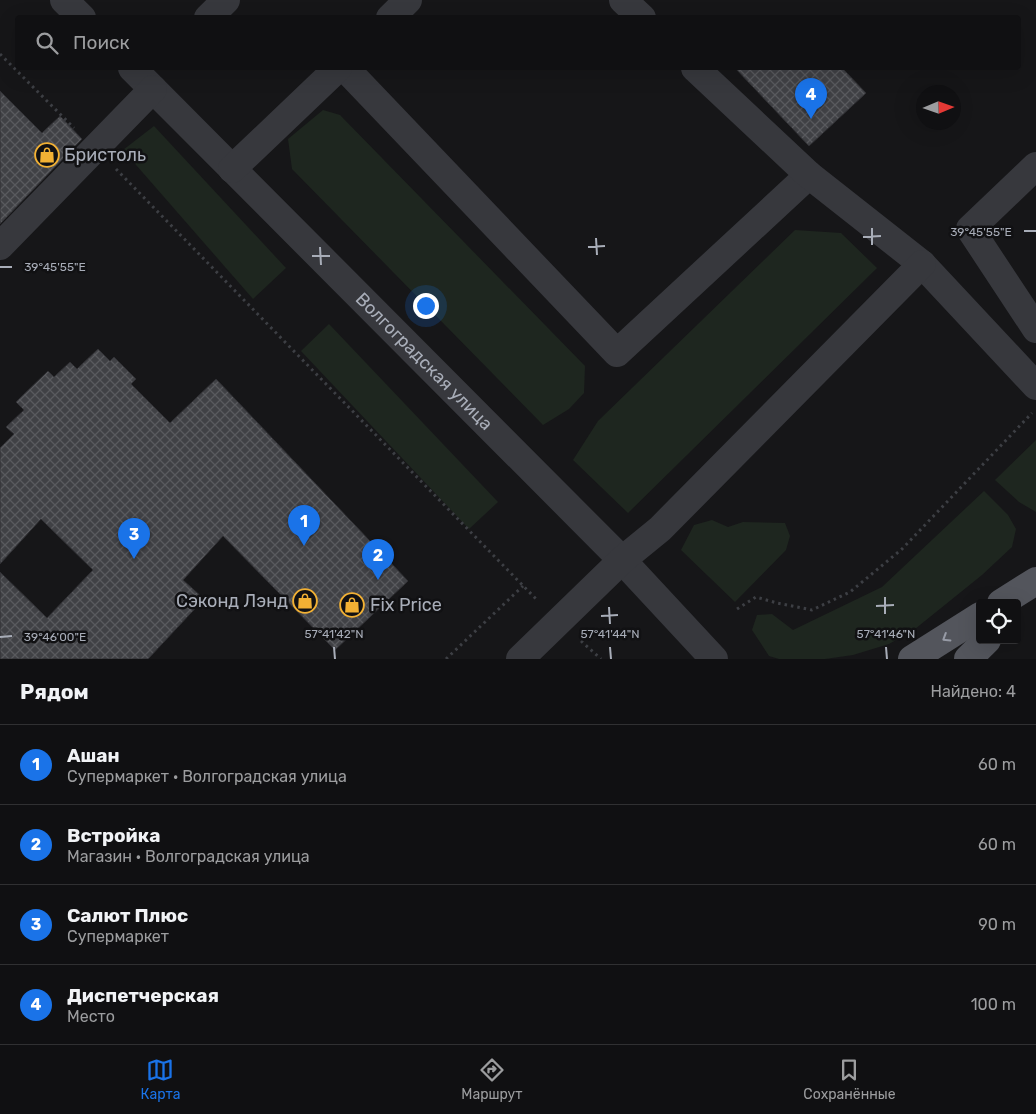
<!DOCTYPE html>
<html lang="ru">
<meta charset="utf-8">
<style>
body{margin:0;font-family:Rubik,sans-serif;background:#19191b;color:#f1f3f6}
.controls{position:absolute;right:15px;bottom:15px;display:grid;overflow:hidden;border-radius:5px;box-shadow:0 5px 20px #0002}
.controls button{width:45px;height:45px;display:grid;place-items:center;padding:0;border:0;border-bottom:1px solid #303032;background:#101012;color:#f1f3f6;font:25px sans-serif}
.compass{position:absolute;left:916px;top:85px;width:45px;height:45px;border-radius:50%;background:#101012;box-shadow:0 5px 20px #0002;rotate:88deg}
.you{position:absolute;left:425px;top:305px;width:18px;height:18px;margin:-12px;border:4px solid #fff;border-radius:50%;background:#1a73e8;box-shadow:0 0 0 8px #1a73e833}
.badge{display:grid;place-items:center;width:32px;height:32px;border-radius:50%;background:#1a73e8;color:#fff;font-size:16px;font-weight:700}
.pin{position:absolute;translate:-50% -41px;filter:drop-shadow(0 1px 2px #0008)}
.pin::after{content:'';position:absolute;top:26px;width:18px;height:15px;background:inherit;clip-path:polygon(0 0,100% 0,50% 100%)}
.list{margin:0;padding:0;list-style:none}
h2{display:flex;justify-content:space-between;align-items:center;height:65px;margin:0;padding:0 20px;font-size:21px}
h2 small{font-size:16px;font-weight:400;color:#9c9d9f}
.list li{display:grid;grid-template-columns:32px 1fr auto;gap:15px;align-items:center;box-sizing:border-box;height:80px;padding:0 20px;border-top:1px solid #303032}
.list b{display:block;font-size:19px;white-space:nowrap}
.list p{margin:0;font-size:16px;white-space:nowrap;color:#9c9d9f}
.list em{font-size:16px;font-style:normal;color:#9c9d9f}
.icon{flex:none;width:28px;height:28px;fill:none;stroke:currentColor;stroke-width:2;stroke-linecap:round;stroke-linejoin:round}
.map{position:relative;flex:none;width:1036px;height:659px;overflow:hidden}
.search{position:absolute;background:#101012;box-shadow:0 5px 20px #0002;left:15px;right:15px;top:15px;height:55px;display:flex;align-items:center;gap:12px;box-sizing:border-box;padding:0 18px;border-radius:5px;color:#9c9d9f;font-size:19px}
.sheet{height:385px;background:#101012}
nav{display:flex;justify-content:space-around;align-items:center;box-sizing:border-box;height:70px;border-top:1px solid #303032;background:#101012;font-size:14px;color:#9c9d9f}
nav a{display:grid;justify-items:center;gap:2px}
nav .on{color:#1a73e8}
.map>svg:first-child{display:block}
.green{fill:#1e261f}
.building{fill:url(#building-cross-hatch);stroke:#303034}
.lines{fill:none;stroke-linecap:round;stroke-linejoin:round}
.path{stroke:#3d3f44;stroke-width:3;stroke-dasharray:2.5 4;stroke-linecap:butt}
.minor{stroke:#37383d;stroke-width:28}
.major{stroke:#53555c;stroke-width:28}
.oneway{stroke:#979ba6}
.ticks{fill:none;stroke:#a8adb8;stroke-width:2}
.labels{text-anchor:middle;dominant-baseline:central;stroke-width:5;stroke-linejoin:round;paint-order:stroke}
.poi-label{font-size:18px;fill:#a8adb8;stroke:#111113;text-anchor:start}
.street-label{font-size:18px;fill:#a8adb8;stroke:#111113}
.ticks-label{font-size:12px;text-anchor:middle;fill:#a8adb8;stroke:#111113;stroke-width:5;stroke-linejoin:round;paint-order:stroke}
</style>
<div class="map">
<svg width="1036" height="659" viewBox="0 0 1036 659">
<defs>
<pattern id="building-cross-hatch" width="8" height="8" patternUnits="userSpaceOnUse" patternTransform="scale(1.25)"><rect width="8" height="8" fill="#404145"/><path d="M0 0l8 8M0 8l8-8" fill="none" stroke="#595a5e"/></pattern>
</defs>
<rect width="100%" height="100%" fill="#161618"/>
<g class="green">
<polygon points="323,110 340,115 585,366 584,393 569,409 543,425 292,169 288,139"/>
<polygon points="154,126 286,268 253,299 123,150"/>
<polygon points="795,230 841,233 877,268 628,513 573,460 598,421"/>
<polygon points="329,324 498,502 469,529 301,351"/>
<polygon points="1036,440 1036,512 1019,502 995,480"/>
<polygon points="984,491 1008,515 1016,529 1012,547 982,575 915,629 889,644 853,655 825,659 779,659 769,656 752,630 757,615 772,614 793,630 882,587"/>
<polygon points="712,520 728,527 743,522 785,523 790,536 786,550 735,602 681,550 694,525"/>
</g>
<g class="building">
<polygon points="735,68 842,68 866,93 809,146"/>
<polygon points="0,91 42,133 60,116 82,139 0,224"/>
<polygon points="98,349 110,361 114,357 136,379 131,384 170,423 216,379 408,581 335,650 223,536 183,580 204,599 148,659 0,659 0,572 47,618 93,570 41,519 0,564 0,448 14,434 6,427 24,410 16,402 48,371 54,377 70,362 77,369"/>
</g>
<g class="lines">
<g class="path">
<polyline points="0,54 74,128"/>
<polyline points="116,169 538,601"/>
<polyline points="737,609 756,597 777,603 812,610 850,592 902,549 1032,413"/>
<polyline points="581,641 601,659"/>
<polyline points="446,659 523,586"/>
</g>
<g class="minor">
<polyline points="64,0 82,18"/>
<polyline points="623,0 642,18"/>
<polyline points="208,18 226,0"/>
<polyline points="390,18 408,0"/>
<path id="s1" d="M 132,68 L 622,560 L 714,659"/>
<polyline points="345,68 617,353 809,175"/>
<polyline points="695,68 809,175 922,264 1036,386"/>
<polyline points="1036,166 970,229 1036,329"/>
<polyline points="232,169 338,68"/>
<polyline points="0,246 153,89"/>
<polyline points="520,659 622,560 660,529 922,264"/>
</g>
<g class="major">
<polyline points="1001,603 1036,581"/>
<polyline points="912,659 980,616"/>
<polyline points="968,659 987,640"/>
</g>
</g>
<defs><path id="oneway-chevron" d="M-2-3.5L2.5 0L-2 3.5" fill="none" stroke-width="1.6" stroke-linecap="round" stroke-linejoin="round" transform="scale(1.25)"/></defs>
<use class="oneway" href="#oneway-chevron" transform="translate(946 638) rotate(148)"/>
<path class="ticks" d="M 872,228 L 872,245M 1024,231 L 1036,231M 863,237 L 881,236M 596,238 L 597,255M 320,247 L 321,265M 588,247 L 605,246M 312,256 L 330,256M 0,267 L 12,267M 885,597 L 885,614M 876,606 L 894,605M 609,607 L 610,624M 601,616 L 618,615M 0,637 L 12,636M 334,647 L 335,659M 610,647 L 611,659M 886,647 L 887,659"/>
<defs>
<g id="shop-ring" transform="scale(1.25)"><circle r="9.5" fill="#111113" stroke="#f2b134" stroke-width="1.5"/><path d="M-5-2.5h2.3a2.7 3.5 0 0 1 5.4 0H5L5.5 6h-11ZM-1.5-2.5h3a1.5 2.3 0 0 0-3 0Z" fill="#f2b134"/></g>
</defs>
<g fill-rule="evenodd">
<use href="#shop-ring" x="47" y="155"/>
<use href="#shop-ring" x="305" y="601"/>
<use href="#shop-ring" x="352" y="605"/>
</g>
<g class="labels">
<g class="poi-label">
<text x="64" y="155">Бристоль</text>
<text x="288" y="601" text-anchor="end">Сэконд Лэнд</text>
<text x="370" y="605">Fix Price</text>
</g>
<g class="street-label">
<text stroke="none"><textPath href="#s1" startOffset="414">Волгоградская улица</textPath></text>
</g>
</g>
<g class="ticks-label">
<text x="981" y="236">39°45'55"E</text>
<text x="55" y="271">39°45'55"E</text>
<text x="334" y="638">57°41'42"N</text>
<text x="610" y="638">57°41'44"N</text>
<text x="886" y="638">57°41'46"N</text>
<text x="55" y="641">39°46'00"E</text>
</g>
</svg>
<div class="controls">
<button><svg class="icon" aria-label="locate" viewBox="0 0 24 24"><circle cx="12" cy="12" r="6"/><path d="M12 2v4M12 18v4M2 12h4M18 12h4"/></svg></button>
</div>
<svg class="compass" viewBox="-18 -18 36 36"><path d="M0-13l5 13h-10z" fill="#e53935"/><path d="M0 13l5-13h-10z" fill="#9c9d9f"/></svg>
<div class="you"></div>
<div class="pin badge" style="left:304px;top:546px">1</div>
<div class="pin badge" style="left:378px;top:580px">2</div>
<div class="pin badge" style="left:134px;top:559px">3</div>
<div class="pin badge" style="left:811px;top:119px">4</div>
<div class="search"><svg class="icon" aria-label="search" viewBox="0 0 24 24"><circle cx="10" cy="10" r="6"/><path d="M15 15l6 6"/></svg>Поиск</div>
</div>
<section class="sheet">
<h2>Рядом<small>Найдено: 4</small></h2>
<ul class="list">
<li><span class="badge">1</span><div><b>Ашан</b><p>Супермаркет · Волгоградская улица</p></div><em>60 m</em></li>
<li><span class="badge">2</span><div><b>Встройка</b><p>Магазин · Волгоградская улица</p></div><em>60 m</em></li>
<li><span class="badge">3</span><div><b>Салют Плюс</b><p>Супермаркет</p></div><em>90 m</em></li>
<li><span class="badge">4</span><div><b>Диспетчерская</b><p>Место</p></div><em>100 m</em></li>
</ul>
</section>
<nav>
<a class="on"><svg class="icon" aria-label="map" viewBox="0 0 24 24"><path d="M3 6l6-2 6 2 6-2v14l-6 2-6-2-6 2zM9 4v14M15 6v14"/></svg>Карта</a>
<a><svg class="icon" aria-label="directions" viewBox="0 0 24 24"><path d="M12 3l9 9-9 9-9-9zM9 14v-3h6M13 9l2 2-2 2"/></svg>Маршрут</a>
<a><svg class="icon" aria-label="saved" viewBox="0 0 24 24"><path d="M7 4h10v16l-5-4-5 4z"/></svg>Сохранённые</a>
</nav>
